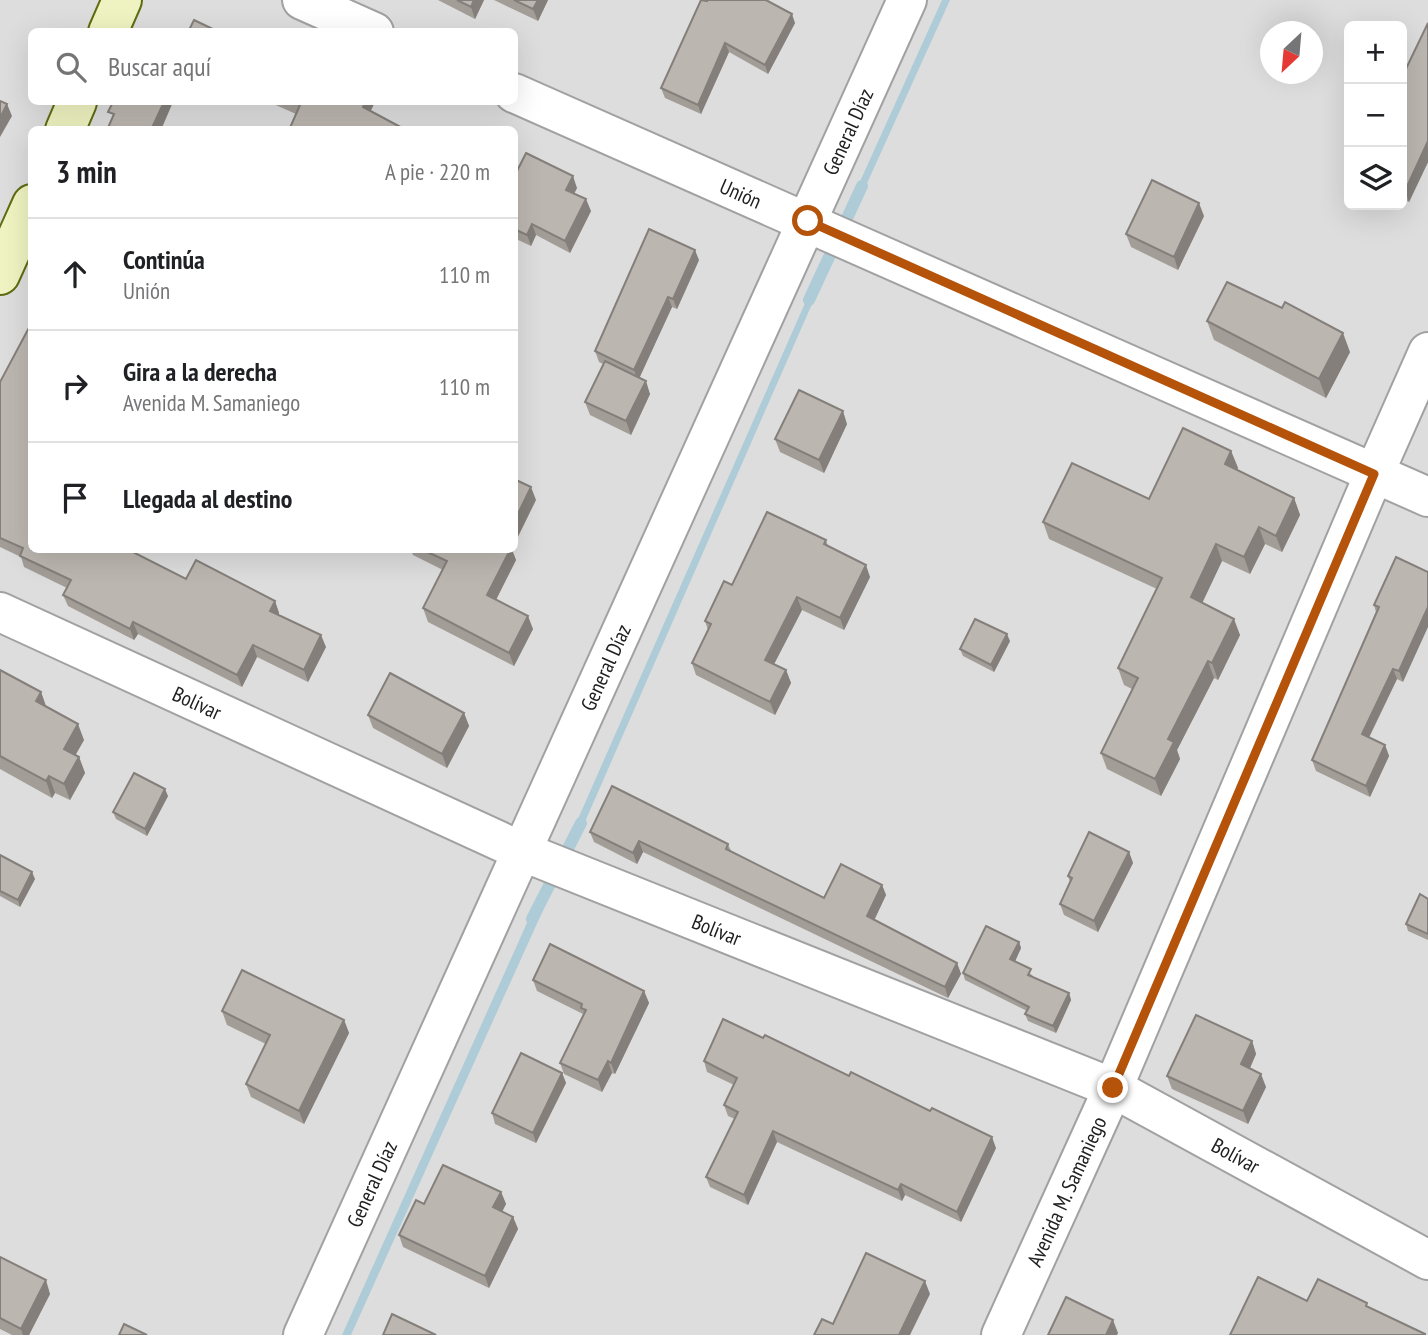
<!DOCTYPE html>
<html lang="es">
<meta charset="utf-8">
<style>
body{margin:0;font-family:"PT Sans Narrow",sans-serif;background:#f6f6f6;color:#202124}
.controls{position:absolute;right:21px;top:21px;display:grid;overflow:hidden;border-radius:10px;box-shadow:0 7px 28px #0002}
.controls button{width:63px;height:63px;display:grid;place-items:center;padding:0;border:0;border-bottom:2px solid #e0e0e0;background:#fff;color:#202124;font:35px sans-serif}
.compass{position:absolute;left:1260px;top:21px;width:63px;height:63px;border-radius:50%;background:#fff;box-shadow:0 7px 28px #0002;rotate:206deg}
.stop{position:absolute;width:21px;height:21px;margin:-16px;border:5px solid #b45309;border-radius:50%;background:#fff}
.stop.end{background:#b45309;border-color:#fff;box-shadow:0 2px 7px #0008}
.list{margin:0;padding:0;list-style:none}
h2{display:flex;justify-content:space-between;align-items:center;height:91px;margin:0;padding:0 28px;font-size:30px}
h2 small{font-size:23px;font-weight:400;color:#757577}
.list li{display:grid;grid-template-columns:46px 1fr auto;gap:21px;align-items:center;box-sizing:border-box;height:112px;padding:0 28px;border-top:2px solid #e0e0e0}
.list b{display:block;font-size:26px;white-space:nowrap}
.list p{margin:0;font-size:23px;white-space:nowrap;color:#757577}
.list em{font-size:23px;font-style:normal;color:#757577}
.icon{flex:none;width:38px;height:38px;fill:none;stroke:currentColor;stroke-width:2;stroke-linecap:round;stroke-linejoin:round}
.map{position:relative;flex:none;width:1428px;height:1335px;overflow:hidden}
.search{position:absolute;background:#fff;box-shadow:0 7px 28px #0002;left:28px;top:28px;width:490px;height:77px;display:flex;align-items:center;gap:18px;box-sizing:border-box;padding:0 24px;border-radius:10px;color:#757577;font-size:26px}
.panel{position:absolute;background:#fff;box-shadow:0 7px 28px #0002;left:28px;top:126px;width:490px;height:427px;border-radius:10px}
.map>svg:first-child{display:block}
.residential{fill:#dedddd;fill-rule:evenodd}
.water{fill:#adccd8}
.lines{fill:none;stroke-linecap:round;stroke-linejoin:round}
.stream{stroke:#adccd8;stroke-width:12}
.street-casing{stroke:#a1a1a1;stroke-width:42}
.secondary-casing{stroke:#5f6c11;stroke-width:42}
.street{stroke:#fff;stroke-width:38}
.secondary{stroke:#eff3c1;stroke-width:38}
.wall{fill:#a29d97}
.shaded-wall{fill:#847f7b}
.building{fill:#bcb6b0;stroke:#847f7b;stroke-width:2}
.route{stroke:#b45309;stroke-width:9}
.labels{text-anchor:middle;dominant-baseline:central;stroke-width:5;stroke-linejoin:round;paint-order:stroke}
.street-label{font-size:21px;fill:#202020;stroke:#fff}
</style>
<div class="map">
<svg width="1428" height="1335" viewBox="0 0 1428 1335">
<rect width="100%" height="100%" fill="#efede7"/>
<path class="residential" d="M 0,0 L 1428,0 L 1428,1335 L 0,1335 ZM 1349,26 L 1402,26 L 1402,205 L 1349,205 ZM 32,32 L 514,32 L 514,102 L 32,102 ZM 1270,32 L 1312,32 L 1312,74 L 1270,74 ZM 32,130 L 514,130 L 514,550 L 32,550 Z"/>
<g class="water">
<polygon points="942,0 950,0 859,201 853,197"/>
<polygon points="813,285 819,288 577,840 570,837"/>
<polygon points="535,905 544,908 351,1335 342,1335"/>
</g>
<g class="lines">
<g class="stream">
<polyline points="809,300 862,186"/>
<polyline points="532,919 581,823"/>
</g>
<g class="street-casing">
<g id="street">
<polyline points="302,0 374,32"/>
<path id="s1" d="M 514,93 L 1428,497"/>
<path id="s2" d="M 0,612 L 521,851 L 1113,1088 L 1428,1260"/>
<path id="s3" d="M 303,1335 L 907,0"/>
<path id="s4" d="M 1001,1335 L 1113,1088 L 1374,474 L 1428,352"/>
</g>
</g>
<g class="secondary-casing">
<g id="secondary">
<polyline points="108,32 122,0"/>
<polyline points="65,130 77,102"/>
<polyline points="0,275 32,204"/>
</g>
</g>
<use href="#street" class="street"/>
<use href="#secondary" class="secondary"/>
</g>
<g class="wall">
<polygon points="438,0 484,0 475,19"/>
<polygon points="494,0 548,0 538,21"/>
<polygon points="701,0 795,23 768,74 729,52 701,114 665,98 661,88"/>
<polygon points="1428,23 1428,162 1409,202 1402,199 1402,77"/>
<polygon points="269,102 373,102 374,104 370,111 296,114"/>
<polygon points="514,177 577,188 574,194 591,211 570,253 536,235 531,246 514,238"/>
<polygon points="1204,216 1178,270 1131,247 1126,234"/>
<polygon points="699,260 677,309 672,307 639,378 650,394 631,435 590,415 585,402 603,364 599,362 595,351"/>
<polygon points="1207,321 1350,352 1326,398 1214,340"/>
<polygon points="0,382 32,550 186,579 275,601 279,613 278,615 326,647 308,682 257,657 242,687 138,634 134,640 68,606 63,595 67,588 24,567 21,557 0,547"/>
<polygon points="847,424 824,473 780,452 775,439"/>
<polygon points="1231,451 1238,468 1236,470 1294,498 1300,515 1282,552 1265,544 1250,574 1222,561 1202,603 1240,635 1218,680 1214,678 1177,750 1180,759 1161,796 1107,769 1101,753 1132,689 1124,685 1118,668 1157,589 1049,539 1043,522 1149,499"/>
<polygon points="826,540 828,546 870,577 844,630 802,610 774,664 786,670 791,683 775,715 696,675 692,663 708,630 705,621 732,585"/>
<polygon points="411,550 512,550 516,560 496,599 533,629 514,666 428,622 423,608 443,570 413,555"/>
<polygon points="1396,557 1403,682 1397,679 1369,738 1385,745 1389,756 1370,797 1316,771 1312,760 1376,612 1374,605"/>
<polygon points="1010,641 994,672 963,656 960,649"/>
<polygon points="0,670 41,692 46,707 84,740 75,755 79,757 85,773 70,800 55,793 52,798 0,769"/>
<polygon points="464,713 469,726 447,768 373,728 368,715"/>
<polygon points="168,796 147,836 116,819 113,812"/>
<polygon points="590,832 728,844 731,851 824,898 882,885 886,895 874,920 957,963 961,974 948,998 643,852 637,864 594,842"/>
<polygon points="1129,852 1133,863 1098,932 1064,915 1060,904 1070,882 1068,876"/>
<polygon points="0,855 35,879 20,907 0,896"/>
<polygon points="1428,899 1428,940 1408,931 1406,924"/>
<polygon points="1019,942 1021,948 1015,961 1033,976 1033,977 1069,993 1071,1000 1056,1033 1028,1021 1025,1014 1027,1011 965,980 963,973"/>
<polygon points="533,980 644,991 649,1003 615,1074 612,1073 602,1092 564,1074 560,1063 583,1014 537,991"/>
<polygon points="222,1011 344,1020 349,1033 304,1124 251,1097 246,1084 266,1044 227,1025"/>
<polygon points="763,1038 996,1148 961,1222 905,1195 902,1201 777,1142 748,1205 710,1187 706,1177 735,1119 728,1116 724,1105 734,1085 707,1072 704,1061"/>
<polygon points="1252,1041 1256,1054 1250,1068 1266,1087 1248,1124 1172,1089 1167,1076"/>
<polygon points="562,1073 566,1083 536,1143 495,1124 492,1113"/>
<polygon points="501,1192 506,1204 502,1211 513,1217 518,1229 489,1288 403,1247 399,1235 424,1204"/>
<polygon points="0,1257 50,1294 29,1335 12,1335 0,1329"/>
</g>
<g class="shaded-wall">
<polygon points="474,0 484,0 475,19 471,7"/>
<polygon points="538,0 548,0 538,21 533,9"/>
<polygon points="792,14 795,23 768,74 765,65"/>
<polygon points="725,43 729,52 701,114 698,105"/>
<polygon points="164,102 173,102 161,130 151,130"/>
<polygon points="365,102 373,102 374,104 367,119 363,107"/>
<polygon points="7,104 12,116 0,137 0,118"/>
<polygon points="1428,141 1428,162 1409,202 1405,191"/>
<polygon points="573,176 577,188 570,201 566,190"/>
<polygon points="586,199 591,211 570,253 565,241"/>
<polygon points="1199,203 1204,216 1178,270 1174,257"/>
<polygon points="532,224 536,235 531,246 527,235"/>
<polygon points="695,250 699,260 677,309 673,299"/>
<polygon points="668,297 672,307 638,381 634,370"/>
<polygon points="1343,333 1350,352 1326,398 1319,379"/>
<polygon points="646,381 650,394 631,435 626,421"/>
<polygon points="843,411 847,424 824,473 819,460"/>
<polygon points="1231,451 1238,468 1231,481 1225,464"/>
<polygon points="531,487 536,500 514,545 514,522"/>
<polygon points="1294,498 1300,515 1282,552 1276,536"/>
<polygon points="1259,527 1265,544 1250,574 1244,557"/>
<polygon points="1216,544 1222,561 1197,614 1191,597"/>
<polygon points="506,550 512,550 516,560 492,608 487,595"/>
<polygon points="866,565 870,577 844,630 840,618"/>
<polygon points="797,597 802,610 770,672 765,660"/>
<polygon points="275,601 279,613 274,622 270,611"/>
<polygon points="1428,607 1428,627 1403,682 1399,671"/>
<polygon points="528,616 533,629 514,666 509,653"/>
<polygon points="1234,619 1240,635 1218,680 1212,663"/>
<polygon points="133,622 138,634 134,640 130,629"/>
<polygon points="1007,634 1010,641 994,672 991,665"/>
<polygon points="321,635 326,647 308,682 304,670"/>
<polygon points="253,645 257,657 242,687 237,675"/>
<polygon points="1208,661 1214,678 1177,750 1180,759 1161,796 1155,779 1168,739"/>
<polygon points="1393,669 1397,679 1365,745 1362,734"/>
<polygon points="786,670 791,683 775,715 770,702"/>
<polygon points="41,692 47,709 36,701"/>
<polygon points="464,713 469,726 447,768 442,754"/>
<polygon points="78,724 84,740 70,765 64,749"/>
<polygon points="1385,745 1389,756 1370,797 1366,786"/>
<polygon points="79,757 85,773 70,800 64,784"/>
<polygon points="49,776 55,793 52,798 46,781"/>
<polygon points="165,789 168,796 147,836 145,829"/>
<polygon points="639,841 643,852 637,864 633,853"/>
<polygon points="1129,852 1133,863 1098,932 1094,921"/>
<polygon points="32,872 35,879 20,907 18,900"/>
<polygon points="882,885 886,895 871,927 867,916"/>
<polygon points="1019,942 1021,948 1013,966 1010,959"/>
<polygon points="957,963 961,974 948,998 945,987"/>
<polygon points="644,991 649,1003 615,1074 611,1063"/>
<polygon points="1069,993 1071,1000 1056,1033 1053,1026"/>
<polygon points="344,1020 349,1033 304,1124 299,1111"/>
<polygon points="1252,1041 1256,1054 1246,1077 1241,1064"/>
<polygon points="608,1061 612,1073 602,1092 598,1080"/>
<polygon points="562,1073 566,1083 536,1143 533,1133"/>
<polygon points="1261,1074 1266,1087 1248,1124 1243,1111"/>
<polygon points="773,1131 777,1142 748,1205 744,1195"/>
<polygon points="992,1137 996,1148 961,1222 957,1212"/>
<polygon points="901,1184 905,1195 902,1201 898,1190"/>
<polygon points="501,1192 506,1204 498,1220 493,1207"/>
<polygon points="513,1217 518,1229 489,1288 485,1276"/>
<polygon points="46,1280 50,1294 29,1335 23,1335 21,1329"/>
<polygon points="925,1281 930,1294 910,1335 899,1335"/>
<polygon points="1113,1320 1118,1333 1117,1335 1106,1335"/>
</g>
<g class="building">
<polygon points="457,0 474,0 471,7"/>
<polygon points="514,0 538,0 533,9"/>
<polygon points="701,0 707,1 707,0 766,0 792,14 765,65 725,43 698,105 661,88"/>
<polygon points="194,20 219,32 188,32"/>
<polygon points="1428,23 1428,141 1405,191 1402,189 1402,77"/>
<polygon points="0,101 7,104 0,118"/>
<polygon points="113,102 164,102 151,130 107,130 114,114 108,112"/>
<polygon points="291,102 365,102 363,107 406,130 289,130 300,105"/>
<polygon points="526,153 573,176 566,190 586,199 565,241 532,224 527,235 514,229 514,177"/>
<polygon points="1152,180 1199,203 1174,257 1126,234"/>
<polygon points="649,229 695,250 673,299 668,297 634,370 595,351"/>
<polygon points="1227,282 1282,308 1285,302 1343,333 1319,379 1207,321"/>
<polygon points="32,322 32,550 129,550 186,579 196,560 275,601 270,611 321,635 304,670 253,645 237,675 133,622 130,629 63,595 71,580 20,556 23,548 0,538 0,382"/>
<polygon points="605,361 646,381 626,421 585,402"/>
<polygon points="799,390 843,411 819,460 775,439"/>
<polygon points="1183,428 1231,451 1225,464 1294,498 1276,536 1259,527 1244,557 1216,544 1191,597 1234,619 1212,663 1208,661 1168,739 1174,742 1155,779 1101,753 1138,678 1118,668 1162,578 1043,522 1072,463 1149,499"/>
<polygon points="514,479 531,487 514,522"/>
<polygon points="767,512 826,540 824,544 866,565 840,618 797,597 765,660 786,670 770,702 692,663 711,624 705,621 724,581 732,585"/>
<polygon points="423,550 510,550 487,595 528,616 509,653 423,608 447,561"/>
<polygon points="1396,557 1428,572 1428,607 1399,671 1393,669 1362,734 1385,745 1366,786 1312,760 1379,607 1374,605"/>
<polygon points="975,619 1007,634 991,665 960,649"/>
<polygon points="0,670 41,692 36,701 78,724 64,749 79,757 64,784 49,776 46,781 0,756"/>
<polygon points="390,673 464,713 442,754 368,715"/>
<polygon points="134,773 165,789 145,829 113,812"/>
<polygon points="612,786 728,844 726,849 824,898 841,864 882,885 867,916 957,963 945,987 639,841 633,853 590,832"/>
<polygon points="1089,832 1129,852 1094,921 1060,904 1072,878 1068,876"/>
<polygon points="0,855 32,872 18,900 0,891"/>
<polygon points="1420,894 1428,899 1428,934 1406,924"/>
<polygon points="986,926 1019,942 1010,959 1031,969 1028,975 1069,993 1053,1026 1025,1014 1029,1007 963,973"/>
<polygon points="550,944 644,991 611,1063 608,1061 598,1080 560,1063 586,1010 581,1008 582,1004 533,980"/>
<polygon points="242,970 344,1020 299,1111 246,1084 270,1035 222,1011"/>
<polygon points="1196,1015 1252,1041 1241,1064 1261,1074 1243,1111 1167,1076"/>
<polygon points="723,1019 763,1038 765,1035 849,1076 851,1072 930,1111 932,1108 992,1137 957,1212 901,1184 898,1190 773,1131 744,1195 706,1177 738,1112 724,1105 737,1078 704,1061"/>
<polygon points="521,1053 562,1073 533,1133 492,1113"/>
<polygon points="443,1165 501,1192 493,1207 513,1217 485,1276 399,1235 416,1200 424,1204"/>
<polygon points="866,1253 925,1281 899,1335 814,1335 822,1319 833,1324"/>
<polygon points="0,1257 46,1280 21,1329 0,1318"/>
<polygon points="1258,1277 1307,1301 1318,1279 1367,1303 1366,1306 1425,1334 1425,1335 1230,1335"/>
<polygon points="1066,1297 1113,1320 1106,1335 1048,1335"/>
<polygon points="392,1314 436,1335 383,1335"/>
<polygon points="124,1324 147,1335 119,1335"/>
</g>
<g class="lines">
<polyline class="route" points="808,221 1374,474 1113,1088"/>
</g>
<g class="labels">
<g class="street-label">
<text stroke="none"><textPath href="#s3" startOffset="1321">General Díaz</textPath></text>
<text stroke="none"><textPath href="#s1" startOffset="248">Unión</textPath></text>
<text stroke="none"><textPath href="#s3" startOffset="733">General Díaz</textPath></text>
<text stroke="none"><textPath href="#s2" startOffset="217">Bolívar</textPath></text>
<text stroke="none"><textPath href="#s2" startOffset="784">Bolívar</textPath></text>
<text stroke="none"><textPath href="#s2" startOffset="1351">Bolívar</textPath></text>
<text stroke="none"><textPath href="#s3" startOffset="166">General Díaz</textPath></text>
<text stroke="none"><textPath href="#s4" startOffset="158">Avenida M. Samaniego</textPath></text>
</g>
</g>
</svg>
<div class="controls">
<button>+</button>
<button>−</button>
<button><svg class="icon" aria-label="layers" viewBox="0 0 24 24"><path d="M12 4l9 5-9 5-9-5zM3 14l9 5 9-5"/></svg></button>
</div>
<svg class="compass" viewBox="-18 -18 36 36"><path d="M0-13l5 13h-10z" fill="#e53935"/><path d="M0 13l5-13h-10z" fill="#757577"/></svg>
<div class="stop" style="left:808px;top:221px"></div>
<div class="stop end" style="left:1113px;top:1088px"></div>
<div class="search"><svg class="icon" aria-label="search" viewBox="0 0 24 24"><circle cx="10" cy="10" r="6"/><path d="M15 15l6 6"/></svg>Buscar aquí</div>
<section class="panel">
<h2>3 min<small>A pie · 220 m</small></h2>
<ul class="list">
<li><svg class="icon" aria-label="ahead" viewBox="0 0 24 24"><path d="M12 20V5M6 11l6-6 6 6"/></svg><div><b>Continúa</b><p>Unión</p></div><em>110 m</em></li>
<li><svg class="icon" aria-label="right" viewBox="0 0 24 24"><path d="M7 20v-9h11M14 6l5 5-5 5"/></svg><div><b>Gira a la derecha</b><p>Avenida M. Samaniego</p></div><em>110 m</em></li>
<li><svg class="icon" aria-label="arrive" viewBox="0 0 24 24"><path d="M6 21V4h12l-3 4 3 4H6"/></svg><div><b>Llegada al destino</b></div></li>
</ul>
</section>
</div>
